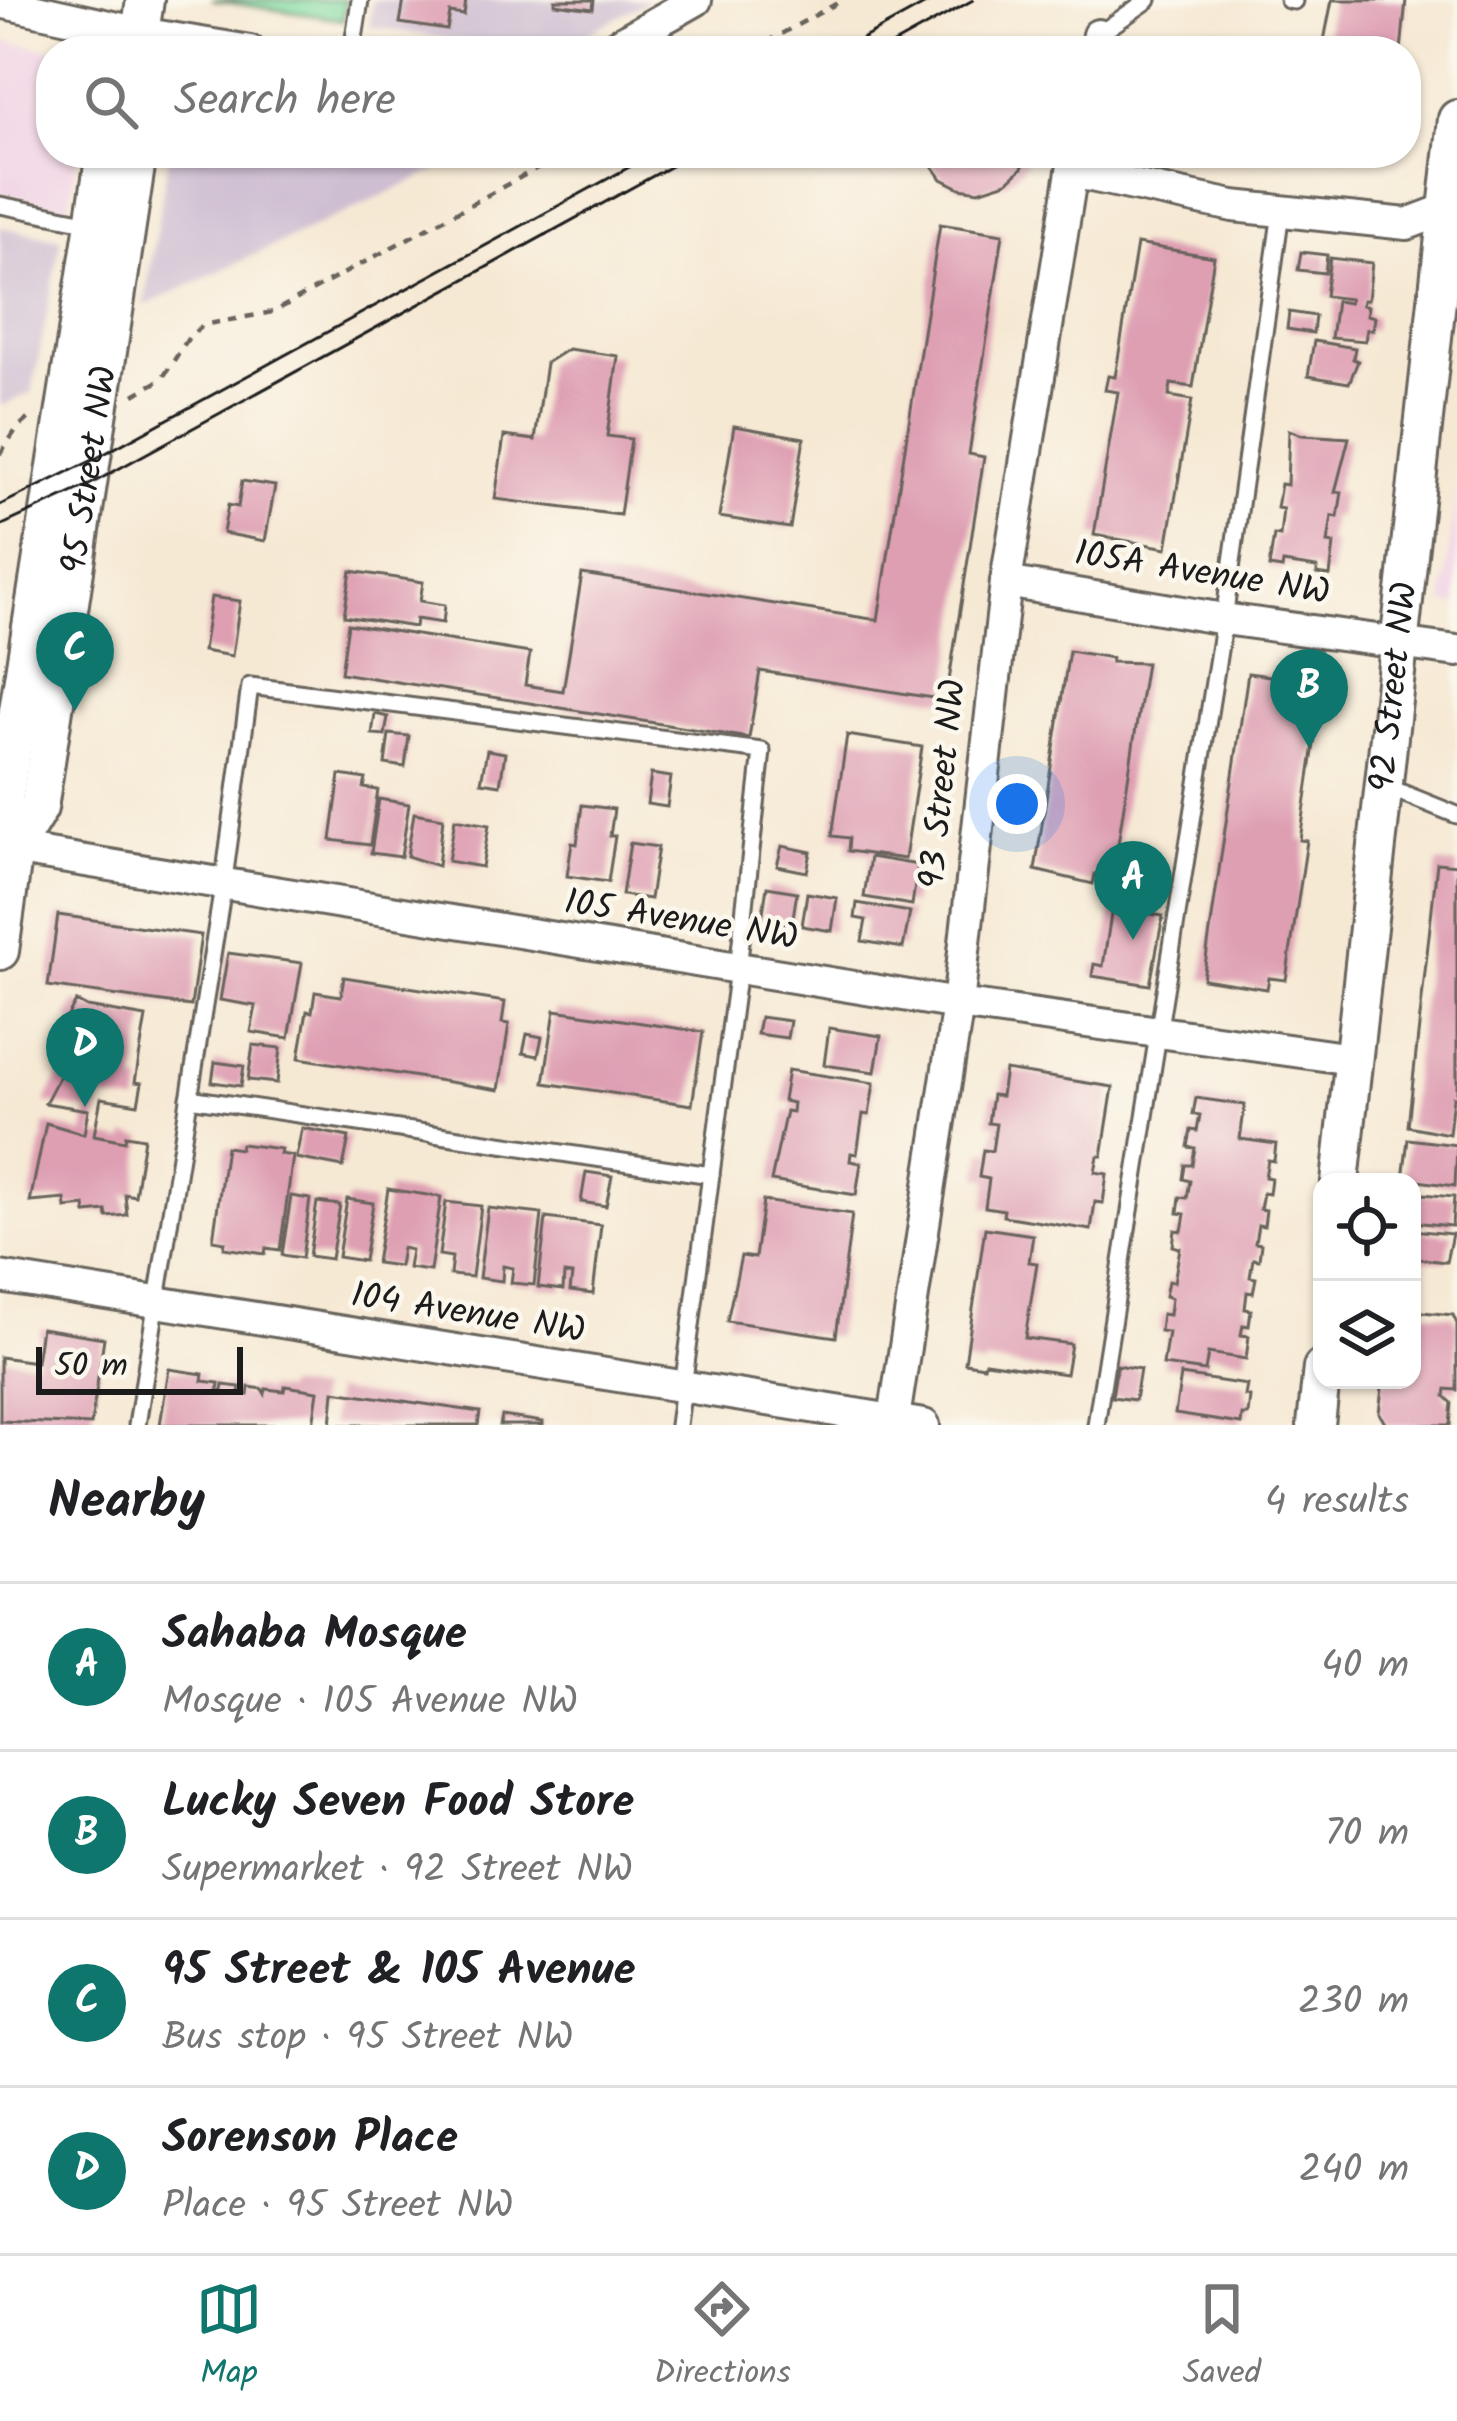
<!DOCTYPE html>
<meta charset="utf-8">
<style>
body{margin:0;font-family:Kalam,sans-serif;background:#f6f6f6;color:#202124}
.controls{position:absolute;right:36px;bottom:36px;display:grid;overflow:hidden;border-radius:24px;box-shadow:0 3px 9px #0004}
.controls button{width:108px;height:108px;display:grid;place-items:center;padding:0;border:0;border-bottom:3px solid #e0e0e0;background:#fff;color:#202124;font:60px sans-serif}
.scale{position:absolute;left:36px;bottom:30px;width:207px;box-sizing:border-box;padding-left:12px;border:6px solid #1c1c1c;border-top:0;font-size:33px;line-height:42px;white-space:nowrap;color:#1c1c1c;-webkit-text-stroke:9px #fbf7ec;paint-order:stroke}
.you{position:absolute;left:1017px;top:804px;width:42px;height:42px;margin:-30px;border:9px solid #fff;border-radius:50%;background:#1a73e8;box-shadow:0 0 0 18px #1a73e833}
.badge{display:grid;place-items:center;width:78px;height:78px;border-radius:50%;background:#0f766e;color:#fff;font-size:39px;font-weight:700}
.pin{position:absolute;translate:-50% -99px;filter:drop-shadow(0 3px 6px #0008)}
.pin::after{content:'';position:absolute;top:63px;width:42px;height:36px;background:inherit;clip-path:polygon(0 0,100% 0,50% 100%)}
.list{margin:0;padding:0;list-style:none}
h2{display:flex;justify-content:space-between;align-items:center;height:156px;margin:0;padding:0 48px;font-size:51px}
h2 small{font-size:39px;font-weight:400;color:#757577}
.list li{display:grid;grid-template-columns:78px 1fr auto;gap:36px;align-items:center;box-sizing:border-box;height:168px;padding:0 48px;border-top:3px solid #e0e0e0}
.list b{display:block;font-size:45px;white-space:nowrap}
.list p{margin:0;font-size:39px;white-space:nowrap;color:#757577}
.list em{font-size:39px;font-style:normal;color:#757577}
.icon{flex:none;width:66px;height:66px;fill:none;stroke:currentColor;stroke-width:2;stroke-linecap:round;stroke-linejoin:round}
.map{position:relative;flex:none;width:1457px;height:1425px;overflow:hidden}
.search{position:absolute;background:#fff;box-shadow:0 3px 9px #0004;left:36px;right:36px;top:36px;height:132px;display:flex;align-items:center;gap:30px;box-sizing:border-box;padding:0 42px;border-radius:48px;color:#757577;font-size:45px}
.sheet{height:828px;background:#fff}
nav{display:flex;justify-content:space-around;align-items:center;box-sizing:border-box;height:168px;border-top:3px solid #e0e0e0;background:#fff;font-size:33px;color:#757577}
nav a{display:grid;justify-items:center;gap:6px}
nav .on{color:#0f766e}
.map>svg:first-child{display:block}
.built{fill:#f0d0e5}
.industrial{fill:#cebed2}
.green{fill:#7fdaa0;stroke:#4e7b5e;stroke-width:3}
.building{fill:#de9fb3}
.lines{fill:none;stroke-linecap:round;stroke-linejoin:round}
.service-casing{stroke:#68645c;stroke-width:21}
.minor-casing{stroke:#68645c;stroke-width:36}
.tertiary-casing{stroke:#68645c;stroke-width:42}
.path{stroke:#68645c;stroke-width:4.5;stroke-dasharray:9 9;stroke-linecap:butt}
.service{stroke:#fff;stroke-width:15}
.minor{stroke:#fff;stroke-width:30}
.tertiary{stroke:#fff;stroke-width:36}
.tram{stroke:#1c1c1c;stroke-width:3}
.labels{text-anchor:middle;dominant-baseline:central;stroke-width:9;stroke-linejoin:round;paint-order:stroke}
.street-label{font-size:36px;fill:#1c1c1c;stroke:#fbf7ec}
</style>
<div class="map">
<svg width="1457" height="1425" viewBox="0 0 1457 1425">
<rect width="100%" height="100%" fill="#fbf7ec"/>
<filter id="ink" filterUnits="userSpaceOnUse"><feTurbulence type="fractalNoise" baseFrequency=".00833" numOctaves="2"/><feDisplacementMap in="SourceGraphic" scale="24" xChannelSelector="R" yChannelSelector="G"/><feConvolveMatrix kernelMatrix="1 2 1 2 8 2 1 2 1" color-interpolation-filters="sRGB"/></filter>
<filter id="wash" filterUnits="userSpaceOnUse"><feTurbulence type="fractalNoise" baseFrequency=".004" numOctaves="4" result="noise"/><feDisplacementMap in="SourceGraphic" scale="48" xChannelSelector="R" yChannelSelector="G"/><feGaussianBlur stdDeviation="2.7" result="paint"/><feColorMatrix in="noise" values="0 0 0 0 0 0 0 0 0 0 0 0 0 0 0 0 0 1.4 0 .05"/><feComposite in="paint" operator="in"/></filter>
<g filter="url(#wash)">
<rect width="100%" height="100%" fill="#f6e9d4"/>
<g class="built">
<polygon points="0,40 58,51 51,51 51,153 78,153 69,207 0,194"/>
<polygon points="1457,477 1457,605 1443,603"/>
</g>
<g class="industrial">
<polygon points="373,0 649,0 556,51 531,51 369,27"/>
<polygon points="169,153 474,153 144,306"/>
<polygon points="0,227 61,239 32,393 0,406"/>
</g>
<polygon class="green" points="211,0 346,0 343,20"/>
<g id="blocks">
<g class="building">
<polygon points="404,0 466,0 464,15 450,13 447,30 400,23"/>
<polygon points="555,0 594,0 593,9 555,4"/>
<polygon points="1332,0 1406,0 1401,51 1322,51"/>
<polygon points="923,153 1030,153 1022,168 1007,182 979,191 960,188 942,179"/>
<polygon points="940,224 1003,234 969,454 984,457 946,700 760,671 749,738 341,673 348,624 530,653 525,685 563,691 582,574 878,620"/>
<polygon points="1137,244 1214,257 1193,387 1171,384 1169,396 1192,400 1167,548 1094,535 1118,392 1105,390 1108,376 1115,377"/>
<polygon points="1301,252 1327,255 1325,273 1298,270"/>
<polygon points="1330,258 1372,263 1368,300 1363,300 1362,305 1368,306 1367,315 1375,317 1373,330 1367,329 1365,341 1331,338 1336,301 1349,303 1350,299 1325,296"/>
<polygon points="1289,312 1315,316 1313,333 1287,329"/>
<polygon points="1314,341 1355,348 1353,359 1358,361 1349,383 1308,376"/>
<polygon points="568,349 618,356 607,436 631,439 620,515 495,499 504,436 535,440 546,363"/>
<polygon points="734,426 804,438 790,528 719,517"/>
<polygon points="1289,430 1302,435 1349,438 1335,492 1342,492 1338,517 1332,516 1328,543 1334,544 1330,576 1317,574 1317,568 1283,563 1282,569 1269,567 1274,535 1280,536 1283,509 1277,508 1281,484 1287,485"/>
<polygon points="242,481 275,486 265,541 223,533 228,505 238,507"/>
<polygon points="351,571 423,582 420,601 445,605 443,623 416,619 415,627 344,616"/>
<polygon points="211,597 240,601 232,656 203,651"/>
<polygon points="1069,651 1112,658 1111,662 1146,663 1113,876 1095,874 1093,884 1035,870"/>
<polygon points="1248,673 1323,683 1300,840 1307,841 1286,980 1269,978 1267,989 1203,979"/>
<polygon points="375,714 388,717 385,735 372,734"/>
<polygon points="389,734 409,736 405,767 385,764"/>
<polygon points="847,735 922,747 905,859 848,851 849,838 832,836"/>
<polygon points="487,750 505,753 500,785 481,782"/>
<polygon points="651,774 671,777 667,807 647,804"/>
<polygon points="340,775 366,779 364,788 378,790 370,845 331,840"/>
<polygon points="379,799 409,804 401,857 371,853"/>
<polygon points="582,805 614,809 610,836 615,836 608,882 567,876 572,843 577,844"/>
<polygon points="414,813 443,818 438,866 407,856"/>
<polygon points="455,819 489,825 482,867 448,861"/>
<polygon points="630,843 658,847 650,899 622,895"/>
<polygon points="782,846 811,852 807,872 777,866"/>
<polygon points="870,857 918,865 912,905 864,897"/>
<polygon points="1437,863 1457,865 1457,1097 1453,1097 1449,1134 1408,1126"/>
<polygon points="767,887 797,892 792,924 762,919"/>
<polygon points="807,893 837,898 832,931 802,926"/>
<polygon points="857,903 910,912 903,948 862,941 866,920 855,918"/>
<polygon points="1112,908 1163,916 1150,985 1092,976 1094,964 1103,966"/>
<polygon points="58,915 201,935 191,1006 48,986"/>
<polygon points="228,953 302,963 289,1038 251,1032 256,1006 220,1000"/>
<polygon points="344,977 505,1002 502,1023 509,1024 499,1090 299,1058 307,1011 312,1012 315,992 341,996"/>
<polygon points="76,1001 87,1007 146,1017 135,1082 142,1083 138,1104 101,1098 94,1135 125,1141 126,1135 144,1138 135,1196 125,1194 127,1215 107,1217 106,1211 86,1213 85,1206 66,1208 65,1199 30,1202 46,1123 84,1134 88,1110 45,1103 66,1063 60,1059 70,1042 64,1039 74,1021 67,1018"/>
<polygon points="555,1010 703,1032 692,1105 544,1083"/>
<polygon points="760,1017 790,1021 787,1038 757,1034"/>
<polygon points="829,1028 881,1036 875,1072 824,1065"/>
<polygon points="527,1034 542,1037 538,1056 523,1053"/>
<polygon points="253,1045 281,1048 277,1083 248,1080"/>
<polygon points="215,1062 244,1066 241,1086 212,1082"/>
<polygon points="788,1070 874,1083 869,1115 863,1114 857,1154 851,1153 850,1161 861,1163 856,1195 771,1181 786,1111 792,1112 793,1103 783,1101"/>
<polygon points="1005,1070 1113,1087 1102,1156 1098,1156 1095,1172 1107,1174 1103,1203 1095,1202 1091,1230 1003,1216 1004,1210 985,1207 989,1179 979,1177 983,1150 992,1151 996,1124 988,1123 992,1095 1001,1096"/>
<polygon points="1196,1098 1245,1105 1240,1139 1276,1144 1274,1161 1268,1160 1265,1177 1271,1178 1269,1194 1263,1193 1260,1209 1266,1210 1264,1226 1258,1225 1255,1243 1261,1244 1259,1260 1253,1259 1250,1277 1256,1278 1253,1293 1247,1292 1245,1309 1251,1310 1249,1326 1243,1325 1241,1335 1249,1336 1246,1359 1208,1353 1205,1371 1163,1365 1168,1332 1160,1331 1162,1314 1169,1315 1171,1298 1165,1296 1168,1281 1174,1282 1180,1248 1173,1246 1175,1230 1182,1231 1185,1214 1178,1213 1180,1197 1187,1198 1190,1181 1183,1179 1185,1165 1192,1165 1195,1148 1188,1147 1191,1130 1197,1131 1200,1115 1193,1114"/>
<polygon points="302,1128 349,1137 343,1167 296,1158"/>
<polygon points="1408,1139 1457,1145 1455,1186 1403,1179"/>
<polygon points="241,1144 281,1149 280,1154 293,1156 280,1250 266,1248 265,1254 224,1248 225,1242 213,1240 226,1147 240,1149"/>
<polygon points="586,1172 612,1176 606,1206 581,1202"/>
<polygon points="388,1189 441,1197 430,1271 408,1268 411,1250 402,1248 399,1266 376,1263"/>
<polygon points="1412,1193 1454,1197 1452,1226 1412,1222"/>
<polygon points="291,1196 310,1199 302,1258 282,1255"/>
<polygon points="347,1199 373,1203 364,1261 338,1257"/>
<polygon points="763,1201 852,1214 836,1337 727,1321 741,1256 755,1258"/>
<polygon points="317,1202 340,1205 331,1259 309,1256"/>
<polygon points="446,1202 481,1206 472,1277 450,1275 452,1257 439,1255"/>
<polygon points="488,1208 542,1214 534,1285 511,1283 513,1268 503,1266 502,1281 479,1278"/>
<polygon points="546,1218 601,1225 593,1294 570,1291 572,1275 564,1274 563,1290 538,1287"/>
<polygon points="985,1228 1033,1235 1029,1262 1037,1263 1025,1338 1071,1344 1066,1374 985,1362 984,1366 965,1363"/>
<polygon points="1412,1230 1452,1234 1446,1262 1412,1258"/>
<polygon points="1412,1311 1453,1315 1457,1324 1457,1390 1446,1389 1445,1396 1452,1403 1450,1425 1386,1425 1379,1413 1383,1380 1412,1380"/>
<polygon points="41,1328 104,1338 91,1425 0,1421 0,1357 36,1362"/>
<polygon points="1117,1365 1140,1369 1135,1400 1112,1397"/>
<polygon points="169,1369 203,1374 202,1381 219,1383 218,1391 222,1391 223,1385 240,1387 239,1394 248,1395 249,1387 262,1389 265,1394 266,1389 284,1391 285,1386 318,1391 313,1425 160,1425"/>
<polygon points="1181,1375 1247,1385 1245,1396 1250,1397 1248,1415 1242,1415 1241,1424 1175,1414"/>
<polygon points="334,1391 480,1412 478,1425 331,1425"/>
<polygon points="502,1416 543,1422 543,1425 500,1425"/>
</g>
</g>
</g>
<g filter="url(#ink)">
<use href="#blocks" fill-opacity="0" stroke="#68645c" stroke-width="3"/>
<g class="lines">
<g class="service-casing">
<g id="service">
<polyline points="1288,0 1294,1"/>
<polyline points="1098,35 1148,0"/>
<polyline points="352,51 360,0"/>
<polyline points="0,205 91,223"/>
<polyline points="1385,786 1457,815"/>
<polyline points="189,1098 711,1175"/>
<polyline points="137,1425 223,887 250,686 762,751 738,969 678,1425"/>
<polyline points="1096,1425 1224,619 1281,212"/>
</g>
</g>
<g class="minor-casing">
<g id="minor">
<polyline points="0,2 140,33 250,51"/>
<polyline points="606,51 696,0"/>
<polyline points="1095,51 1098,35"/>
<polyline points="1072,172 1233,206 1407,224 1457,205"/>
<polyline points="1006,582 1224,619 1457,651"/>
<polyline points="0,847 958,1004 1352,1059"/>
<polyline points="0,1277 924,1425"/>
<polyline points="893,1425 958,1004 1006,582 1075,153"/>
</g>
</g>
<g class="tertiary-casing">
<g id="tertiary">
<polyline points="131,51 140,33 145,0"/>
<path id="s1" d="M 14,849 L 39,808 L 138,153"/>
<polyline points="0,951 14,849 4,800 105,153"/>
<path id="s2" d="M 1340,1182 L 1457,119"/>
<polyline points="1316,1425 1322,1368"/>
</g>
</g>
<g class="path">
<polyline points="750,51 843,0"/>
<polyline points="134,395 162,379 189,337 203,325 273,312 565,153"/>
<polyline points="0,454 18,427 30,417"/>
</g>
<use href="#service" class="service"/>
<use href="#minor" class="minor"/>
<use href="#tertiary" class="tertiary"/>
<g class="tram">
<polyline points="840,51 933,0"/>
<polyline points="881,51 973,0"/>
<polyline points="0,505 93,460 655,153"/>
<polyline points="0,526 89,485 695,153"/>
</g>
</g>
</g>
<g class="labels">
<g class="street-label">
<text stroke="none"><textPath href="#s1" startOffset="390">95 Street NW</textPath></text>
<text transform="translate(1202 574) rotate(9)">105A Avenue NW</text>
<text stroke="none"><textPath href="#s2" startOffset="498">92 Street NW</textPath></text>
<text transform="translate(944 784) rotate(-84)">93 Street NW</text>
<text transform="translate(681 921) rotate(9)">105 Avenue NW</text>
<text transform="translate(468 1314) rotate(9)">104 Avenue NW</text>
</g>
</g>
</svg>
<div class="controls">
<button><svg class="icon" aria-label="locate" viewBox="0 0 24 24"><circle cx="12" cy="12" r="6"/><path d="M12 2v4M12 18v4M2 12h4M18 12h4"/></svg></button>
<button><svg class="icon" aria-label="layers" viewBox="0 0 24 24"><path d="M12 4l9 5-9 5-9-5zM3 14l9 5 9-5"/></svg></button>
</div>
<div class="scale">50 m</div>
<div class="you"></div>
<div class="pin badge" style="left:1133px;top:940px">A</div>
<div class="pin badge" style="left:1309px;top:748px">B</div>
<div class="pin badge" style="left:75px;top:711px">C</div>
<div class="pin badge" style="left:85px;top:1107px">D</div>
<div class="search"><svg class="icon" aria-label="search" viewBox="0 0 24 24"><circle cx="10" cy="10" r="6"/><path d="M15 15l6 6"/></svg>Search here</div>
</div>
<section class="sheet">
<h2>Nearby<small>4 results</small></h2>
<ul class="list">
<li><span class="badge">A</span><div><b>Sahaba Mosque</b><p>Mosque · 105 Avenue NW</p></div><em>40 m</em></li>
<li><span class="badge">B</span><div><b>Lucky Seven Food Store</b><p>Supermarket · 92 Street NW</p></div><em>70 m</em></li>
<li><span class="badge">C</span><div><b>95 Street &amp; 105 Avenue</b><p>Bus stop · 95 Street NW</p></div><em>230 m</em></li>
<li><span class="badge">D</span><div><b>Sorenson Place</b><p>Place · 95 Street NW</p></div><em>240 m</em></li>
</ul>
</section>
<nav>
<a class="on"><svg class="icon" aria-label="map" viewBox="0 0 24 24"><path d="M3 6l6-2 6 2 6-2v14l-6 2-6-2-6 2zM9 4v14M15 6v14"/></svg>Map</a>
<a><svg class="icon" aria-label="directions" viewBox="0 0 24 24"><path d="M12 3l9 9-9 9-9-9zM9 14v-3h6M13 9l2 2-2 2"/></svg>Directions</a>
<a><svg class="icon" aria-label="saved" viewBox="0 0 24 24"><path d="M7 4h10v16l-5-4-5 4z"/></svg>Saved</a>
</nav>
